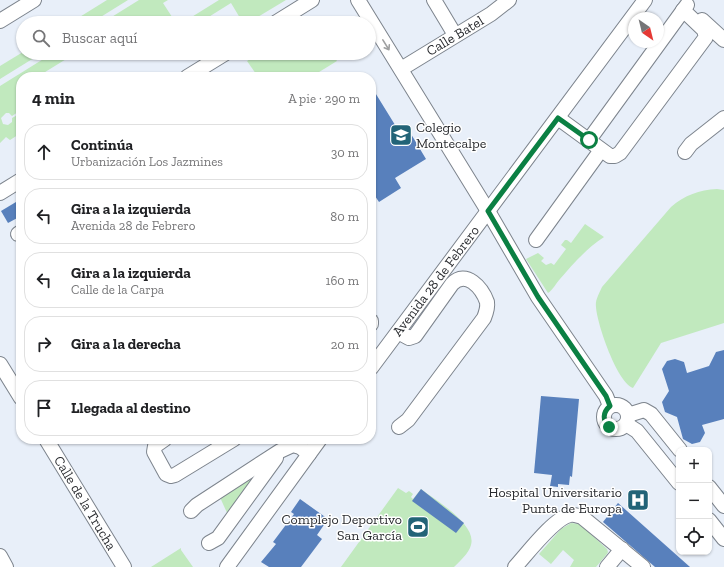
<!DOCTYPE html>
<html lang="es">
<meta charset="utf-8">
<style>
body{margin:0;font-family:"Zilla Slab",serif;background:#f6f6f6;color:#202124}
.controls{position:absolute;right:12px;bottom:12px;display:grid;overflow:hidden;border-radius:8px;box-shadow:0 1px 3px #0004}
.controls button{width:36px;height:36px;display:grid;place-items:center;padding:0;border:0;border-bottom:1px solid #e0e0e0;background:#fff;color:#202124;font:20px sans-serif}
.compass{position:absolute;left:628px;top:12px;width:36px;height:36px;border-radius:50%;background:#fff;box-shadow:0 1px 3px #0004;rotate:145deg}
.stop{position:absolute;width:12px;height:12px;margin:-9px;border:3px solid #0b8043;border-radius:50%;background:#fff}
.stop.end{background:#0b8043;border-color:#fff;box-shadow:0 1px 4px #0008}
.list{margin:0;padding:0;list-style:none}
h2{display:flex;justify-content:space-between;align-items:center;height:52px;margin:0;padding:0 16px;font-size:17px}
h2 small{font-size:13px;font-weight:400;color:#757577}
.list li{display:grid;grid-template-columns:26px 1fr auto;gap:12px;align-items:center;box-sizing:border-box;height:56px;margin:0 8px 8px;padding:0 8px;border:1px solid #e0e0e0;border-radius:16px}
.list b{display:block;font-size:15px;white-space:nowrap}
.list p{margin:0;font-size:13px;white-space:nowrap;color:#757577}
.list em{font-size:13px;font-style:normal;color:#757577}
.icon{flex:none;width:22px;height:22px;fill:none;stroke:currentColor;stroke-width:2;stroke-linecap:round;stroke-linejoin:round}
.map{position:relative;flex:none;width:724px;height:567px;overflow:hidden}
.search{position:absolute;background:#fff;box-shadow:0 1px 3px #0004;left:16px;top:16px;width:360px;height:44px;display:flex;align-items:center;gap:10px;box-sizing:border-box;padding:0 14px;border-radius:22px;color:#757577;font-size:15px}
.panel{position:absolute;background:#fff;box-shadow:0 1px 3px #0004;left:16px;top:72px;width:360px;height:372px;border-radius:16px}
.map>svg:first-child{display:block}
.green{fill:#c1e9be}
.building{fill:#5880bc}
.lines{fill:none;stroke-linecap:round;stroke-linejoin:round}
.minor-casing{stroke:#7d848d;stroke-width:16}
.minor{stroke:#fff;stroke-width:14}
.oneway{stroke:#9fa0a1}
.route{stroke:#0b8043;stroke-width:5}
.labels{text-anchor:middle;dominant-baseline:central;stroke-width:3;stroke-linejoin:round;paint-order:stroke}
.street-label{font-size:14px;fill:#292b2f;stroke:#fff}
.poi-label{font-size:14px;fill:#292b2f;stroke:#fff;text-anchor:end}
</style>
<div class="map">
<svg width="724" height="567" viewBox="0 0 724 567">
<rect width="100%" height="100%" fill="#e8eff9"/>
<g class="green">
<polygon points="107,0 128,0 91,23 70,23"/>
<polygon points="139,0 168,0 163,3 174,20 172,23 130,23 128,19 122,23 102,23"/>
<polygon points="219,0 286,0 248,23 243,23 231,3 199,23 182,23"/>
<polygon points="23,52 23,53 42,53 0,79 0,66"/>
<polygon points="53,53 76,53 37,77 21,77 21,110 12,116 9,113 6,113 1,118 3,124 8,125 12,122 12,118 21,113 21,133 10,140 6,137 0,143 0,86"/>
<polygon points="260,53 332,53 337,61 311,77 258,77 247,61"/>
<path d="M 717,189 L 724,190 L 724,323 L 661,343 L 633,388 C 617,382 597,324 596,307 C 595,300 599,294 602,287 L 671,207 C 685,195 699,190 717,189 Z"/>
<path d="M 585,224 L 604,237 C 587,248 573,264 560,279 C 556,283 553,290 548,293 L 526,259 L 538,253 L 544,258 L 541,261 L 546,265 L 551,263 L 554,265 L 566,249 L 561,245 L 565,240 L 567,240 L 571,243 Z"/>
<polygon points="261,467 228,515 218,493"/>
<path d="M 398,488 L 406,493 L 409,491 L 413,494 L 411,497 L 413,499 L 421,489 C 435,500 477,524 471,545 C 469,553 460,561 454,567 L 341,567 Z"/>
<polygon points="571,523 580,524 607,549 608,552 607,554 596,567 570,567 574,560 563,550 551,564 539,554 561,529"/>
<polygon points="181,548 181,550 193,567 151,567"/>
</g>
<g class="building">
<polygon points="371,86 400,133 408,129 426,159 395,178 401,188 379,202 371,190"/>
<polygon points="21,199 21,216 8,223 1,211"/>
<polygon points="724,350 724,419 702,425 705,433 700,442 692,444 683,439 677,417 665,412 662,402 669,391 662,369 667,361 675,359 684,362 687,373 709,366 716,352"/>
<polygon points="541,396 579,399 572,477 570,476 569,485 558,484 558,487 550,486 552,475 534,473"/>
<polygon points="421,489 464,523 456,533 412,501"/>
<polygon points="300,499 328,519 317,535 322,539 301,567 269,567 261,562 276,544 273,542 294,514 291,512"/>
<polygon points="618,503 690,567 655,567 603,522"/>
</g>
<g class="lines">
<g class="minor-casing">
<g id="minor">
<polyline points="358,0 488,211 538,297 606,396 610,406"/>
<polyline points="434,0 455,35"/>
<polyline points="702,20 724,40"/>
<polyline points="0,21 34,0"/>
<polyline points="275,23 312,0"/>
<polyline points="401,69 491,14 509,0"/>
<polyline points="187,77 226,53"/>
<polyline points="558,118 610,156 615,156 620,153 706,37 704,30 683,10"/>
<polyline points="589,140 687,5"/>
<polyline points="685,152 691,144 724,118"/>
<polyline points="0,193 21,180"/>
<polyline points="18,234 21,232"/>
<polyline points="536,240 601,150"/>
<polyline points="371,321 371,324"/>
<path d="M 398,332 L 409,338 L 415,336 L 452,284 C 466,269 482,288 487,302 C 488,308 486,313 484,318 L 408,420 L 399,427"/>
<polyline points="0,364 21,398"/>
<polyline points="371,368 645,0"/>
<circle cx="616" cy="417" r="12"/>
<polyline points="628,415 644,410 651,414 680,450"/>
<polyline points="626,424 637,431 679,483"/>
<polyline points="46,439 124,567"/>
<polyline points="165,439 155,446 154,452 166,474 171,476 175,475 234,439"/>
<polyline points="709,487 724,506"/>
<polyline points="191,511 197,505 280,451 293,445 300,447 309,454"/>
<polyline points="709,520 724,539"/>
<polyline points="209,543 218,538 276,458"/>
<polyline points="0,556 6,567"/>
<polyline points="227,567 320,439"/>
<path d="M 515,567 C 527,554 554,518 570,515 C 574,514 578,516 582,517 L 643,567"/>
<polyline points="607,567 622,549"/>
</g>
</g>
<use href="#minor" class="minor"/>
</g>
<defs><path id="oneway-shaft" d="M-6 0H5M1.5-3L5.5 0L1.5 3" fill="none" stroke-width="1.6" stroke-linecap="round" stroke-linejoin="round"/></defs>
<use class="oneway" href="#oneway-shaft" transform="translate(386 45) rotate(58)"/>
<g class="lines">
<path class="route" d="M 589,140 L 558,118 L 488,211 L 538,297 L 606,396 L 610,406 C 603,412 602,420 609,427"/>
</g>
<defs>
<g id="school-square" transform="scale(1.15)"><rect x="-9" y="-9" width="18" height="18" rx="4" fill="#226377" stroke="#fff"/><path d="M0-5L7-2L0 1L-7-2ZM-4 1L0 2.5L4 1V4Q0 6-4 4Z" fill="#fff"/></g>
<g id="hospital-square" transform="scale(1.15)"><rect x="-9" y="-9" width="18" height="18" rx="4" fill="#226377" stroke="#fff"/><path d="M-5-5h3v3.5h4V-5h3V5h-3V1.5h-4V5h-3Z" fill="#fff"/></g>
<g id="stadium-square" transform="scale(1.15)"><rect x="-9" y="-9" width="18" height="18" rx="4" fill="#226377" stroke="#fff"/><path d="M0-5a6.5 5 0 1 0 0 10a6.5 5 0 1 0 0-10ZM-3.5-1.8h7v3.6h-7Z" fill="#fff"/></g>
</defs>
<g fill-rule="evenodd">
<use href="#school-square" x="401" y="135"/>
<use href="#hospital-square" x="638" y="500"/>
<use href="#stadium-square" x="418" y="527"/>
</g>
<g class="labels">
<g class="street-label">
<text transform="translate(455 36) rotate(-31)">Calle Batel</text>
<text transform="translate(436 281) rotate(-53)">Avenida 28 de Febrero</text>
<text transform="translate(85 503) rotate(59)">Calle de la Trucha</text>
</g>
<g class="poi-label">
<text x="416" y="127" text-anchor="start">Colegio<tspan x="416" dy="16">Montecalpe</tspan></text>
<text x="622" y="492">Hospital Universitario<tspan x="622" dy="16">Punta de Europa</tspan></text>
<text x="402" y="519">Complejo Deportivo<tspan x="402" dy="16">San García</tspan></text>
</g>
</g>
</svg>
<div class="controls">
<button>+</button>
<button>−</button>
<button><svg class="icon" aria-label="locate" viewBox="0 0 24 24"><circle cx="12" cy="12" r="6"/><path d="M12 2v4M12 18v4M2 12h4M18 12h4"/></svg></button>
</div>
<svg class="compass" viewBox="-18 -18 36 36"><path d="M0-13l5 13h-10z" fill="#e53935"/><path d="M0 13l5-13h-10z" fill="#757577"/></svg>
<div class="stop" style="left:589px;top:140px"></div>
<div class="stop end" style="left:609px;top:427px"></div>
<div class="search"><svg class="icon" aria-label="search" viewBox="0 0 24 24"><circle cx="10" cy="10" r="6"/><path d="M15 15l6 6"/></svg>Buscar aquí</div>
<section class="panel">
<h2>4 min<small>A pie · 290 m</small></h2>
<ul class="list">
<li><svg class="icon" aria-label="ahead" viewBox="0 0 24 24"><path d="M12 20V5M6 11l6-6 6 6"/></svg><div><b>Continúa</b><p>Urbanización Los Jazmines</p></div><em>30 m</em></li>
<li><svg class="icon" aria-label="left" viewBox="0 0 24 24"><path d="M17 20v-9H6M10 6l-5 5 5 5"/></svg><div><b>Gira a la izquierda</b><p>Avenida 28 de Febrero</p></div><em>80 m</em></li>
<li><svg class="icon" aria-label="left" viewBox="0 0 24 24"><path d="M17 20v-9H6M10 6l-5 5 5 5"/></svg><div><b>Gira a la izquierda</b><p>Calle de la Carpa</p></div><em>160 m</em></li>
<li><svg class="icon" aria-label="right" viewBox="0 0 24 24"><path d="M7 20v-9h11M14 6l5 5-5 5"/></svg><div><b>Gira a la derecha</b></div><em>20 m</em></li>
<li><svg class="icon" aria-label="arrive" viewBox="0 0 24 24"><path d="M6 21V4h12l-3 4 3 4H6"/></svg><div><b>Llegada al destino</b></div></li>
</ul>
</section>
</div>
